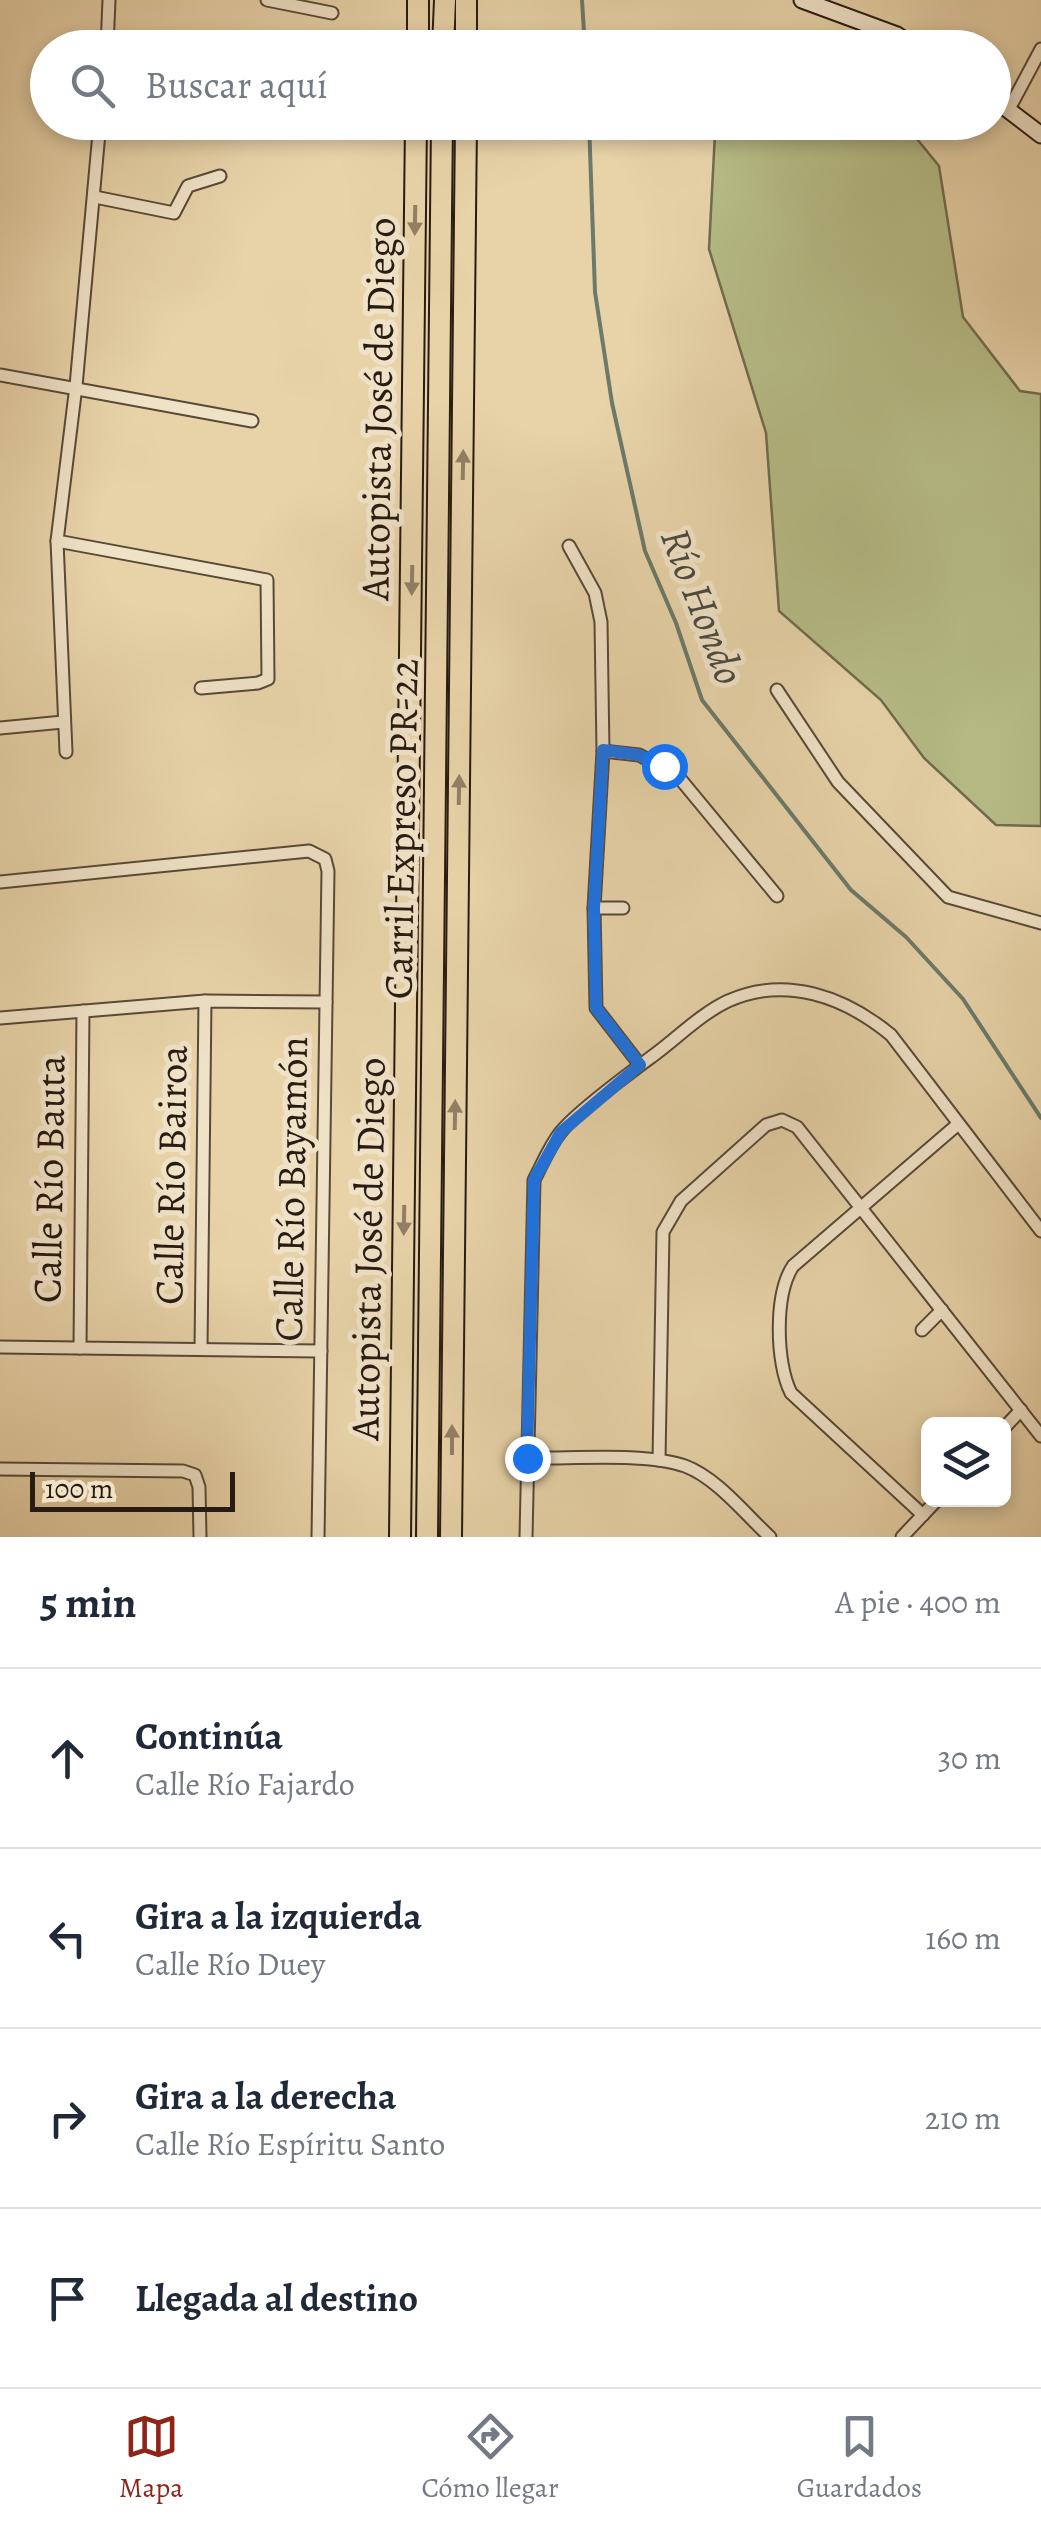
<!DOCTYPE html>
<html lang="es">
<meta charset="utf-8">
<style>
body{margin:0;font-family:Alegreya,serif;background:#f2f2f3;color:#1f2937}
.controls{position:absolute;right:30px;bottom:30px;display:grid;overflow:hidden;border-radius:15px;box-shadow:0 5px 15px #0003}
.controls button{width:90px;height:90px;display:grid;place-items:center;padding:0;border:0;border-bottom:2px solid #e0e1e3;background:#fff;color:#1f2937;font:50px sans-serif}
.scale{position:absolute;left:30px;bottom:25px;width:205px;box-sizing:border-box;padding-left:10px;border:5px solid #281b12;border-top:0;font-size:28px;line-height:35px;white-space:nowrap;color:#281b12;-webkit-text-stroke:8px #f0e2c7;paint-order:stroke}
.stop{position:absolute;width:30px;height:30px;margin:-22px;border:8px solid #1a73e8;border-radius:50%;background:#fff}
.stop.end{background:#1a73e8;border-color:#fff;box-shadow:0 2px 10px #0008}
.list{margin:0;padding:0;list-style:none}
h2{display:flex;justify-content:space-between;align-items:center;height:130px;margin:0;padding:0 40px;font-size:42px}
h2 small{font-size:32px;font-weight:400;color:#747a83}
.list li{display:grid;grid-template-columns:65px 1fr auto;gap:30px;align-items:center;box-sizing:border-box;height:180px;padding:0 40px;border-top:2px solid #e0e1e3}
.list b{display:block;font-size:38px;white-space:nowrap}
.list p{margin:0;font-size:32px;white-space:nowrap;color:#747a83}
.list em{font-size:32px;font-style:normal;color:#747a83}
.icon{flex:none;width:55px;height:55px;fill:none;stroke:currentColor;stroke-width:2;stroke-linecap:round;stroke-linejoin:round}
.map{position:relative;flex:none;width:1041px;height:1537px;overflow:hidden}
.search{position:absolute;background:#fff;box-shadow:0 5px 15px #0003;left:30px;right:30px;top:30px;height:110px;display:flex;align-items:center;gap:25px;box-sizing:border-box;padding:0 35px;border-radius:55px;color:#747a83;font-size:38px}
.sheet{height:850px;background:#fff}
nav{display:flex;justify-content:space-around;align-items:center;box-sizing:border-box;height:140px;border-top:2px solid #e0e1e3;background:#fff;font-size:28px;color:#747a83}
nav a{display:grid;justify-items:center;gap:5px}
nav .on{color:#8f2418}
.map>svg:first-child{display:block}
.green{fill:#b6bc87;stroke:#6f6c4c;stroke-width:2.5}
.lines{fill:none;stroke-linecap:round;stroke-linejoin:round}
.stream{stroke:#6b7a6a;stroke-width:4}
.street-casing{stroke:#584938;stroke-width:15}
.secondary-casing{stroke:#281b12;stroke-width:19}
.highway-casing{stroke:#281b12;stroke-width:24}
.street{stroke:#f0e2c7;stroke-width:11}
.secondary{stroke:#f0e2c7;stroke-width:15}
.highway{stroke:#e8d3a9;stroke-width:20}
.oneway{fill:#928065}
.route{stroke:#1a73e8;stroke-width:12}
.labels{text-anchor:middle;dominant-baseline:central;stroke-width:10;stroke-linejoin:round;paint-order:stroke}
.street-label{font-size:40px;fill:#281b12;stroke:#f0e2c7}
.water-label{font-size:42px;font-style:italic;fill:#4a4a3e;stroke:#f0e2c7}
</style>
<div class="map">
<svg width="1041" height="1537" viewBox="0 0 1041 1537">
<rect width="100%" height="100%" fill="#e8d3a9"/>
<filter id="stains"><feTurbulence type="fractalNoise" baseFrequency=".002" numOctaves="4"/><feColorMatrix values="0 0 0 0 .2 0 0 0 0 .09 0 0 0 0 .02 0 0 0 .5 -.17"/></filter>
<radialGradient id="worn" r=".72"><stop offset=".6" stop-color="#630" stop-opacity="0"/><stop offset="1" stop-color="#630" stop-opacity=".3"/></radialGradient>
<polygon class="green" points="721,123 904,123 939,166 963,317 1020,391 1041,394 1041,826 996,825 924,758 881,700 779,611 766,433 709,249 715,133"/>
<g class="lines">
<g class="stream">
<polyline points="582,0 585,48"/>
<polyline points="589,122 595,292 612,403 645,551 676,623 702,700 851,890 906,937 963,999 1041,1118"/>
</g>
<g class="street-casing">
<g id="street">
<polyline points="267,0 332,13"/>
<polyline points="107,48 109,0"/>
<polyline points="1009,109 1041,49"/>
<polyline points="95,197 174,213 188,186 220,176"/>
<polyline points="0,375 252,421"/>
<polyline points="57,541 267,580 268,679 258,683 201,688"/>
<polyline points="569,546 595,593 601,622 603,751 594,908 596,1008 640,1065"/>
<polyline points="777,690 838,782 948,897 1041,923"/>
<polyline points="0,728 63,722"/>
<polyline points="603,751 639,755 677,775 777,896"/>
<polyline points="66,752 57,541 76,386 100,122"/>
<polyline points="0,882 309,851 325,859 328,871 318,1537"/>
<polyline points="594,908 623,908"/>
<polyline points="0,1018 205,1001 326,1002"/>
<polyline points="922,1330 942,1310"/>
<polyline points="0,1347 321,1351"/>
<polyline points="80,1348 83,1011"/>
<polyline points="201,1349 205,1001"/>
<polyline points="1004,1428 1021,1410"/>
<path d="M 527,1458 C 570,1459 646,1452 685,1466 C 717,1478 745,1514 770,1537"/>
<polyline points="659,1460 663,1232 681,1201 766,1125 782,1120 797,1127 1041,1436"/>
<polyline points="0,1469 183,1471 195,1475 199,1487 200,1537"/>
<path d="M 923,1515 L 791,1393 C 776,1364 774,1295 793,1266 L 957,1125"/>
<path d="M 526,1537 L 534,1180 C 542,1165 549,1147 560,1133 C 576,1112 631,1072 654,1055 C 677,1038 702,1013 728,1001 C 786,975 845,997 891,1035 L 1041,1231"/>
<polyline points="902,1537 937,1500"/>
</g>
</g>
<g class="secondary-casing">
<g id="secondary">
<polyline points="802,0 897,35 916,48"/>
<polyline points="994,99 1041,135"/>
</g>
</g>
<g class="highway-casing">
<g id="highway">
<polyline points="418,48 418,0"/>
<polyline points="443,48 445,0"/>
<polyline points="466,48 466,0"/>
<polyline points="400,1537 416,122"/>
<polyline points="427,1537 442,122"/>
<polyline points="451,1537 466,122"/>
</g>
</g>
<use href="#street" class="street"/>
<use href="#secondary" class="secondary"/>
<use href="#highway" class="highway"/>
</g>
<defs><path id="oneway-solid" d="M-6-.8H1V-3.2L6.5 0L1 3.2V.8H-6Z" transform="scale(2.5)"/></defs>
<g class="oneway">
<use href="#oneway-solid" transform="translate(415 220) rotate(91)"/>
<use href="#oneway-solid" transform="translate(463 465) rotate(-89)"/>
<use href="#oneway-solid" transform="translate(412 580) rotate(91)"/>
<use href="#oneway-solid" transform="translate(459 790) rotate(-89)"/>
<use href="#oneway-solid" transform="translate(455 1115) rotate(-89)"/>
<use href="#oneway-solid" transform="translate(404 1220) rotate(91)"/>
<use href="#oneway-solid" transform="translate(452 1440) rotate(-90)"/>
</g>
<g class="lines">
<polyline class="route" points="527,1458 534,1180 561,1132 640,1065 596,1008 594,908 603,750 639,755 664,766"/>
</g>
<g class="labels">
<g class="street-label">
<text transform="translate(378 409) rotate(-89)">Autopista José de Diego</text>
<text transform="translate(401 829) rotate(-89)">Carril Expreso PR-22</text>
<text transform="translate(171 1175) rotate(-89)">Calle Río Bairoa</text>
<text transform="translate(49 1179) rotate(-89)">Calle Río Bauta</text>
<text transform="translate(291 1189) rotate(-89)">Calle Río Bayamón</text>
<text transform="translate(368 1249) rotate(-89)">Autopista José de Diego</text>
</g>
<g class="water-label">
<text transform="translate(703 606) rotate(69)">Río Hondo</text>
</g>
</g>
<rect width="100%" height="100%" filter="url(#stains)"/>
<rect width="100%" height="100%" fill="url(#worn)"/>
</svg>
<div class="controls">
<button><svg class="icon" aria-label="layers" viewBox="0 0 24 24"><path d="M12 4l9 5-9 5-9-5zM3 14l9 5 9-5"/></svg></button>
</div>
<div class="scale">100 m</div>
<div class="stop" style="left:664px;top:766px"></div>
<div class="stop end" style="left:527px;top:1458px"></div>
<div class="search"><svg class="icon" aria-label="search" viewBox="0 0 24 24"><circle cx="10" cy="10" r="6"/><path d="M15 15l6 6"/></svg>Buscar aquí</div>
</div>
<section class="sheet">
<h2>5 min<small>A pie · 400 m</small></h2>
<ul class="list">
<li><svg class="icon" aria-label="ahead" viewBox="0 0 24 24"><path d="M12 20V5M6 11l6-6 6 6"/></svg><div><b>Continúa</b><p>Calle Río Fajardo</p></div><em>30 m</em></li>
<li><svg class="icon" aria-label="left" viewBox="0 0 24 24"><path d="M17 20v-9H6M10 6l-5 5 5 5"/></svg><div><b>Gira a la izquierda</b><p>Calle Río Duey</p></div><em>160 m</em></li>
<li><svg class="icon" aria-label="right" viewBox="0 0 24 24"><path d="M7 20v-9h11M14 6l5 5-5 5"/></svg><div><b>Gira a la derecha</b><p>Calle Río Espíritu Santo</p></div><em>210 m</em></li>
<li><svg class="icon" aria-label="arrive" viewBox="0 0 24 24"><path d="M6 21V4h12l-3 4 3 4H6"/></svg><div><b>Llegada al destino</b></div></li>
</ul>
</section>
<nav>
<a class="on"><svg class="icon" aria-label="map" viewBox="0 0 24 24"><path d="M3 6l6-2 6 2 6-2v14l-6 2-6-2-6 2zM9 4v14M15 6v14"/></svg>Mapa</a>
<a><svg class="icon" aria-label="directions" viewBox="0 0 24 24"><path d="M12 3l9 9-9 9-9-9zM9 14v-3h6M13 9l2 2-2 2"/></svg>Cómo llegar</a>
<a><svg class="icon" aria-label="saved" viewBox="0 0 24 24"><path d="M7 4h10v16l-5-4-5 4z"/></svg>Guardados</a>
</nav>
